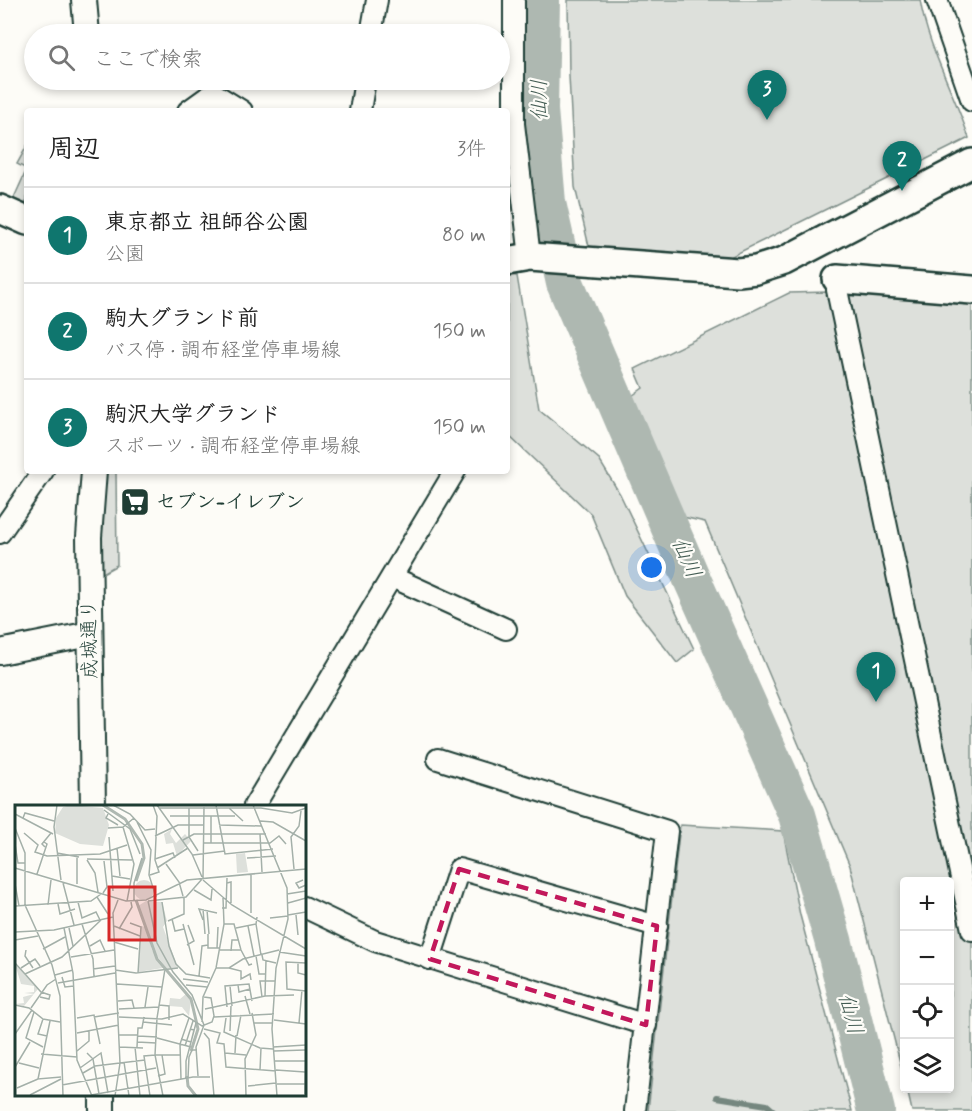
<!DOCTYPE html>
<html lang="ja">
<meta charset="utf-8">
<style>
body{margin:0;font-family:Mynerve,"Klee One",sans-serif;background:#f6f6f6;color:#222}
.controls{position:absolute;right:18px;bottom:18px;display:grid;overflow:hidden;border-radius:6px;box-shadow:0 3px 9px #0003}
.controls button{width:54px;height:54px;display:grid;place-items:center;padding:0;border:0;border-bottom:2px solid #e0e0e0;background:#fff;color:#222;font:30px sans-serif}
.you{position:absolute;left:652px;top:568px;width:21px;height:21px;margin:-15px;border:4px solid #fff;border-radius:50%;background:#1a73e8;box-shadow:0 0 0 9px #1a73e833}
.badge{display:grid;place-items:center;width:39px;height:39px;border-radius:50%;background:#0f766e;color:#fff;font-size:20px;font-weight:700}
.pin{position:absolute;translate:-50% -50px;filter:drop-shadow(0 2px 3px #0008)}
.pin::after{content:'';position:absolute;top:32px;width:21px;height:18px;background:inherit;clip-path:polygon(0 0,100% 0,50% 100%)}
.list{margin:0;padding:0;list-style:none}
h2{display:flex;justify-content:space-between;align-items:center;height:78px;margin:0;padding:0 24px;font-size:26px}
h2 small{font-size:20px;font-weight:400;color:#767676}
.list li{display:grid;grid-template-columns:39px 1fr auto;gap:18px;align-items:center;box-sizing:border-box;height:96px;padding:0 24px;border-top:2px solid #e0e0e0}
.list b{display:block;font-size:22px;white-space:nowrap}
.list p{margin:0;font-size:20px;white-space:nowrap;color:#767676}
.list em{font-size:20px;font-style:normal;color:#767676}
.icon{flex:none;width:33px;height:33px;fill:none;stroke:currentColor;stroke-width:2;stroke-linecap:round;stroke-linejoin:round}
.map{position:relative;flex:none;width:972px;height:1111px;overflow:hidden}
.search{position:absolute;background:#fff;box-shadow:0 3px 9px #0003;left:24px;top:24px;width:486px;height:66px;display:flex;align-items:center;gap:15px;box-sizing:border-box;padding:0 21px;border-radius:33px;color:#767676;font-size:22px}
.panel{position:absolute;background:#fff;box-shadow:0 3px 9px #0003;left:24px;top:108px;width:486px;height:366px;border-radius:6px}
.map>svg:first-child{display:block}
.green{fill:#dde0db;stroke:#7e8e88;stroke-width:1.5}
.lines{fill:none;stroke-linecap:round;stroke-linejoin:round}
.stream{stroke:#75877f;stroke-width:6}
.river{stroke:#aeb8b1;stroke-width:38}
.minor-casing{stroke:#1f3d34;stroke-width:24}
.tertiary-casing{stroke:#1f3d34;stroke-width:28}
.secondary-casing{stroke:#1f3d34;stroke-width:32}
.minor{stroke:#fdfcf7;stroke-width:20}
.tertiary{stroke:#fdfcf7;stroke-width:24}
.secondary{stroke:#fdfcf7;stroke-width:27}
.marked{fill:none;stroke:#c2185b;stroke-width:4.5;stroke-dasharray:12 8;stroke-linejoin:round}
.labels{text-anchor:middle;dominant-baseline:central;stroke-width:4.5;stroke-linejoin:round;paint-order:stroke}
.poi-label{font-size:20px;font-weight:bold;fill:#1f3d34;stroke:#fdfcf7;text-anchor:start}
.street-label{font-size:20px;fill:#1f3d34;stroke:#fdfcf7}
.water-label{font-size:21px;font-style:italic;fill:#435c53;stroke:#fdfcf7}
.inset-river{fill:none;stroke:#aeb8b1;stroke-width:3}
.inset-road{fill:none;stroke:#a4b0a9;stroke-width:1.5}
.view{fill:#d62828;fill-opacity:0.15;stroke:#d62828;stroke-width:3}
.inset-edge{fill:none;stroke:#1f3d34;stroke-width:3}
</style>
<div class="map">
<svg width="972" height="1111" viewBox="0 0 972 1111">
<rect width="100%" height="100%" fill="#fdfcf7"/>
<filter id="ink" filterUnits="userSpaceOnUse"><feTurbulence type="fractalNoise" baseFrequency=".0167" numOctaves="2"/><feDisplacementMap in="SourceGraphic" scale="12" xChannelSelector="R" yChannelSelector="G"/><feConvolveMatrix kernelMatrix="1 2 1 2 8 2 1 2 1" color-interpolation-filters="sRGB"/></filter>
<g filter="url(#ink)">
<g class="green">
<path d="M 568,0 L 920,0 C 928,48 954,92 969,138 L 728,258 L 590,251 L 575,187 L 569,76 Z"/>
<polygon points="27,146 27,200 24,207 12,202 27,169 17,164"/>
<polygon points="507,275 517,276 539,409 598,458 620,494 694,649 677,663 625,596 591,514 507,434"/>
<polygon points="828,292 972,302 972,1111 912,1111 907,1089 950,1088 950,882 904,882 904,1078 850,866 705,522 683,517 622,403 643,388 635,369 789,293"/>
<polygon points="103,471 116,471 117,565 101,574"/>
<polygon points="680,825 783,831 800,915 852,1111 648,1111"/>
</g>
<g class="lines">
<polyline class="stream" points="717,1097 767,1105 774,1111"/>
<polyline class="river" points="541,0 539,110 547,203 565,283 691,577 797,815 833,940 876,1111"/>
<g class="minor-casing">
<g id="minor">
<polyline points="514,0 514,124 530,257"/>
<polyline points="937,0 972,101"/>
<polyline points="371,34 377,0"/>
<polyline points="188,111 213,93 242,111"/>
<polyline points="360,111 365,80"/>
<polyline points="837,279 837,290 972,930"/>
<polyline points="0,533 43,471"/>
<polyline points="392,577 506,629"/>
<polyline points="438,759 667,831 635,1111"/>
<polyline points="254,806 455,471"/>
<polyline points="304,907 375,941 646,1025"/>
<polyline points="430,959 459,869 657,926"/>
</g>
</g>
<g class="tertiary-casing">
<g id="tertiary">
<polyline points="84,0 87,34"/>
<polyline points="0,652 90,634"/>
<polyline points="93,806 89,537 94,471"/>
<polyline points="102,1094 102,1111"/>
</g>
</g>
<g class="secondary-casing">
<g id="secondary">
<polyline points="0,209 27,221"/>
<polyline points="507,261 530,257 738,272 756,270 784,261 972,163"/>
<polyline points="837,279 972,290"/>
</g>
</g>
<use href="#minor" class="minor"/>
<use href="#tertiary" class="tertiary"/>
<use href="#secondary" class="secondary"/>
</g>
</g>
<path class="marked" d="M 459,869 L 657,926 L 646,1025 L 430,959 Z"/>
<defs>
<g id="supermarket-square" transform="scale(1.5)"><rect x="-9" y="-9" width="18" height="18" rx="4" fill="#1f3d34" stroke="#fdfcf7"/><path d="M-6-5.5h2.5l.6 2H6L4.5 2H-2.5L-4.4-4H-6ZM-1.5 3.2a1.3 1.3 0 1 0 .1 0ZM3 3.2a1.3 1.3 0 1 0 .1 0Z" fill="#fff"/></g>
</defs>
<g fill-rule="evenodd">
<use href="#supermarket-square" x="135" y="502"/>
</g>
<g class="labels">
<g class="poi-label">
<text x="156" y="502">セブン-イレブン</text>
</g>
<g class="street-label">
<text transform="translate(90 639) rotate(-91)">成城通り</text>
</g>
<g class="water-label">
<text transform="translate(540 100) rotate(-91)">仙川</text>
<text transform="translate(686 558) rotate(66)">仙川</text>
<text transform="translate(850 1014) rotate(75)">仙川</text>
</g>
</g>
<g transform="translate(15 805)">
<rect width="291" height="291" fill="#fdfcf7"/>
<path d="M 56,0 L 88,3 L 94,20 L 88,41 L 65,39 L 40,28 L 41,13 L 48,2 ZM 157,24 L 155,29 L 161,38 L 170,29 L 176,36 L 162,51 L 158,38 L 151,39 L 149,29 ZM 230,48 L 233,67 L 222,68 L 221,49 ZM119 85a10 10 0 1 1 20 0a10 10 0 1 1-20 0ZM 131,96 L 147,97 L 152,116 L 148,122 L 163,163 L 152,164 L 142,151 L 123,101 ZM 126,121 L 131,122 L 137,145 L 148,163 L 123,167 ZM 0,159 L 23,184 L 9,201 L 0,199 L 9,198 L 8,192 L 19,189 L 9,188 L 19,187 L 19,181 L 6,179 ZM 171,189 L 176,195 L 174,211 L 167,202 L 154,201 L 155,193 L 165,194 Z" fill="#dde0db"/>
<path class="inset-river" d="M 88,0 L 110,14 L 127,39 L 129,53 L 121,76M 121,95 L 142,154 L 176,194 L 183,224 L 176,246M 172,271 L 173,281 L 181,291"/>
<path class="inset-road" d="M 42,0 L 39,22 L 46,75M 98,0 L 115,9 L 130,25 L 140,24M 142,0 L 177,49 L 187,72M 201,0 L 210,49 L 258,44M 238,0 L 272,83 L 273,114 L 261,163 L 257,224 L 262,291M 144,3 L 246,3 L 277,8 L 291,3M 174,3 L 174,32 L 183,46M 214,3 L 228,16M 89,5 L 115,24 L 125,49M 0,9 L 38,29M 93,9 L 91,13 L 103,20M 155,11 L 220,11M 196,11 L 196,38M 8,13 L 10,8 L 39,16M 245,16 L 258,17 L 291,36M 122,17 L 136,45 L 134,70 L 141,92M 204,20 L 246,21M 108,22 L 119,59 L 112,96M 0,23 L 10,48 L 10,100 L 37,160 L 45,191 L 48,291M 93,23 L 108,22 L 119,13M 9,28 L 23,40 L 20,47 L 32,51 L 85,49 L 112,40M 245,29 L 247,67M 140,31 L 163,20 L 188,20M 94,32 L 98,86M 168,35 L 179,29 L 251,29M 188,38 L 255,38 L 264,31 L 271,39M 0,39 L 3,58 L 10,58M 30,42 L 27,39 L 36,28M 102,43 L 105,71M 42,48 L 64,52M 178,50 L 210,46M 62,52 L 62,79M 232,53 L 261,51M 72,54 L 117,55M 140,54 L 158,48 L 160,53M 72,55 L 80,68 L 83,87M 151,59 L 164,77 L 168,91M 0,63 L 111,96 L 131,95 L 172,75 L 291,64M 142,63 L 173,43M 279,64 L 276,32 L 284,21 L 286,6M 22,69 L 32,39 L 29,37M 236,69 L 236,108M 135,70 L 144,67 L 140,55 L 142,11 L 138,0M 97,71 L 115,74M 188,73 L 189,2M 188,75 L 217,100 L 291,144M 288,75 L 281,78 L 284,83 L 291,80M 48,78 L 59,120M 212,78 L 216,77 L 216,98M 0,79 L 4,101M 179,85 L 196,95 L 197,84M 88,88 L 92,82 L 89,56M 272,89 L 291,86M 82,92 L 93,109M 208,93 L 209,119M 119,95 L 119,78 L 127,53M 133,96 L 142,138 L 158,167 L 177,190 L 189,220 L 181,242 L 183,271M 133,96 L 171,92 L 188,73M 63,97 L 67,113 L 81,107 L 85,115M 147,97 L 154,141 L 161,159 L 171,169 L 195,173M 273,98 L 291,93M 43,99 L 45,109 L 60,104M 33,100 L 36,75M 0,101 L 76,96 L 86,89M 207,103 L 211,103 L 212,73M 188,104 L 190,129M 192,105 L 194,129M 273,110 L 291,107M 281,110 L 283,130M 255,113 L 273,111M 157,114 L 160,126 L 169,124M 188,115 L 184,104 L 202,108M 153,116 L 169,109 L 169,93M 115,118 L 126,122 L 123,168M 67,119 L 78,154 L 79,171M 168,119 L 179,160M 241,119 L 246,150M 99,121 L 125,131M 233,121 L 239,151M 49,123 L 58,168 L 62,255 L 77,291M 54,123 L 58,141M 221,123 L 241,119 L 242,112M 104,124 L 117,102 L 116,97M 0,127 L 39,125 L 98,112M 193,129 L 193,143 L 205,143M 0,135 L 23,131M 99,137 L 123,144M 172,140 L 179,136 L 173,120M 75,141 L 85,135 L 90,146M 202,143 L 203,122M 28,144 L 50,132M 11,145 L 10,151 L 18,163M 205,145 L 226,145M 216,146 L 217,135 L 224,135M 264,147 L 291,151M 247,150 L 248,155 L 261,158M 241,151 L 244,169 L 250,169M 56,152 L 99,145M 283,157 L 283,168 L 291,170M 0,158 L 10,169 L 47,152 L 86,115M 291,158 L 271,157 L 272,184 L 291,186M 6,163 L 20,154 L 25,161M 201,163 L 214,163 L 228,154 L 264,145M 214,163 L 226,166 L 226,174 L 235,169 L 236,175M 78,164 L 100,161M 100,165 L 121,168 L 163,163M 10,169 L 26,187 L 35,190 L 34,194 L 25,192M 40,170 L 58,165M 184,171 L 187,141 L 193,140M 47,172 L 50,182 L 59,181M 168,174 L 193,177M 43,178 L 100,168M 102,179 L 147,182M 171,180 L 192,182M 223,180 L 224,187 L 235,184M 215,181 L 217,201M 230,191 L 235,209M 250,191 L 251,155M 247,192 L 245,176 L 260,176M 103,196 L 117,195 L 119,203M 0,200 L 14,203 L 28,214 L 45,217M 144,200 L 154,201 L 154,215M 130,202 L 133,182M 212,202 L 210,181 L 234,179 L 237,196M 16,203 L 32,180 L 41,174M 104,204 L 144,202M 190,204 L 250,191 L 279,190M 19,207 L 11,233 L 28,242M 79,212 L 104,208M 104,212 L 147,214 L 168,209 L 187,221 L 197,217 L 199,211 L 196,193 L 189,192M 199,212 L 259,209M 62,213 L 79,210 L 85,239M 211,213 L 209,227 L 245,243 L 258,244M 28,214 L 23,229 L 32,231M 259,215 L 291,219M 35,216 L 23,274 L 46,272M 128,217 L 157,220M 187,217 L 188,192 L 201,163 L 209,119 L 219,119 L 226,145 L 234,160 L 237,159M 239,218 L 258,218M 284,218 L 287,185M 189,224 L 205,228 L 202,238 L 209,239 L 211,262 L 261,266M 215,226 L 216,201M 62,228 L 104,220M 189,228 L 194,234 L 199,291M 0,229 L 17,205M 104,230 L 123,230M 123,231 L 142,232M 222,231 L 226,210M 142,233 L 176,242M 166,234 L 176,237 L 179,225 L 175,224M 122,237 L 141,238M 170,241 L 178,216M 104,242 L 128,243M 120,242 L 125,291M 122,242 L 123,223 L 127,223 L 129,212M 258,242 L 291,240M 62,246 L 74,236 L 74,226M 259,246 L 290,245M 72,248 L 78,254 L 84,289M 210,248 L 231,250M 220,248 L 221,230M 26,249 L 62,252M 140,250 L 165,250M 260,256 L 291,256M 109,257 L 114,291M 4,258 L 24,263M 0,262 L 15,237M 65,263 L 86,248 L 93,288M 245,265 L 246,243M 261,265 L 290,267M 68,268 L 80,261 L 130,255M 143,271 L 150,269 L 147,250M 171,273 L 171,256 L 181,218M 173,273 L 174,252 L 177,245 L 182,245M 166,274 L 165,239 L 174,213M 262,279 L 290,279M 47,280 L 141,263M 233,281 L 261,278M 2,283 L 23,274M 290,289 L 291,245M 15,290 L 46,274M 76,290 L 178,272 L 195,272M 100,291 L 105,258 L 98,108 L 103,95M 135,291 L 129,251 L 140,250M 148,291 L 140,250 L 142,213 L 150,164M 231,291 L 230,254 L 241,230 L 237,208"/>
<path class="view" d="M 94,82 L 140,82 L 140,135 L 94,135 Z"/>
<rect width="291" height="291" class="inset-edge"/>
</g>
</svg>
<div class="controls">
<button>+</button>
<button>−</button>
<button><svg class="icon" aria-label="locate" viewBox="0 0 24 24"><circle cx="12" cy="12" r="6"/><path d="M12 2v4M12 18v4M2 12h4M18 12h4"/></svg></button>
<button><svg class="icon" aria-label="layers" viewBox="0 0 24 24"><path d="M12 4l9 5-9 5-9-5zM3 14l9 5 9-5"/></svg></button>
</div>
<div class="you"></div>
<div class="pin badge" style="left:876px;top:702px">1</div>
<div class="pin badge" style="left:902px;top:191px">2</div>
<div class="pin badge" style="left:767px;top:120px">3</div>
<div class="search"><svg class="icon" aria-label="search" viewBox="0 0 24 24"><circle cx="10" cy="10" r="6"/><path d="M15 15l6 6"/></svg>ここで検索</div>
<section class="panel">
<h2>周辺<small>3件</small></h2>
<ul class="list">
<li><span class="badge">1</span><div><b>東京都立 祖師谷公園</b><p>公園</p></div><em>80 m</em></li>
<li><span class="badge">2</span><div><b>駒大グランド前</b><p>バス停 · 調布経堂停車場線</p></div><em>150 m</em></li>
<li><span class="badge">3</span><div><b>駒沢大学グランド</b><p>スポーツ · 調布経堂停車場線</p></div><em>150 m</em></li>
</ul>
</section>
</div>
